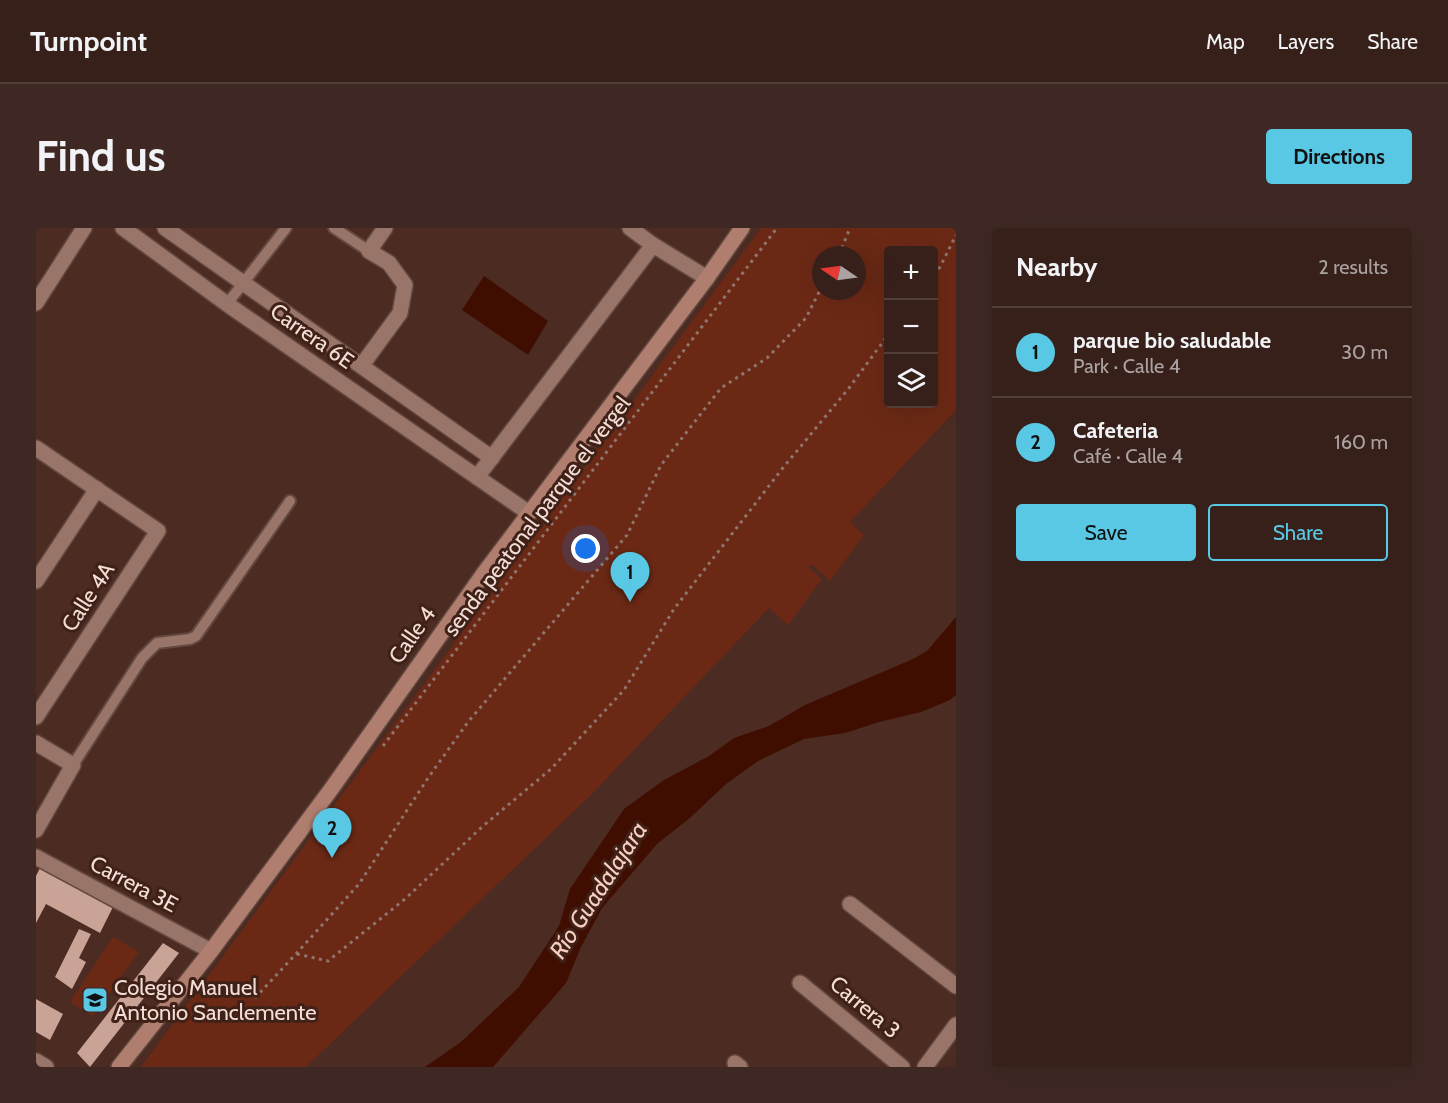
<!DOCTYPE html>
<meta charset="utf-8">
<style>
body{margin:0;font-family:Cabin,sans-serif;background:#3f2823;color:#f1f3f6}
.controls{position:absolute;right:18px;top:18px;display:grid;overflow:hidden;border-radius:6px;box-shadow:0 6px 24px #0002}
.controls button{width:54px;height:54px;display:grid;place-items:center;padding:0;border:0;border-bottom:2px solid #523e39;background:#38201a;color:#f1f3f6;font:30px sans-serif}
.compass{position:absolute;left:776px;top:18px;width:54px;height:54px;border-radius:50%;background:#38201a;box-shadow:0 6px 24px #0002;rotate:283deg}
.you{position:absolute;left:550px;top:321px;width:21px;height:21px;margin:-15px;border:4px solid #fff;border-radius:50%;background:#1a73e8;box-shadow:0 0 0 9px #1a73e833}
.badge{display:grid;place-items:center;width:39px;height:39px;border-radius:50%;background:#59c8e5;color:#111;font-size:20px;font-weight:700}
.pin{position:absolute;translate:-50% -50px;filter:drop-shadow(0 2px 3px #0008)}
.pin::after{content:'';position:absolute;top:32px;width:21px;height:18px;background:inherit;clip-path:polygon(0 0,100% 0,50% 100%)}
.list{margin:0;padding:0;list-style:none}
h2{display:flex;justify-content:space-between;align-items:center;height:78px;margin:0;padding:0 24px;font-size:26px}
h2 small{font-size:20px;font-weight:400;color:#aba3a2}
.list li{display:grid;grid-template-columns:39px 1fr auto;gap:18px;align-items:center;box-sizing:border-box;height:90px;padding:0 24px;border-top:2px solid #523e39}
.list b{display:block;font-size:22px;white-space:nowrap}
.list p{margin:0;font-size:20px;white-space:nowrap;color:#aba3a2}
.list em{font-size:20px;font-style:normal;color:#aba3a2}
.actions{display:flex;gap:12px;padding:18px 24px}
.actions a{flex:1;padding:14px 0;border:2px solid #59c8e5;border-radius:6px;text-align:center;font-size:21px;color:#59c8e5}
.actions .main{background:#59c8e5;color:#111}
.icon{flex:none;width:33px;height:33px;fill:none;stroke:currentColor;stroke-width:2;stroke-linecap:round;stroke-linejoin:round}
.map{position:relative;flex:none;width:920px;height:839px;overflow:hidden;border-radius:6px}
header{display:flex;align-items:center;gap:36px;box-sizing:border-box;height:84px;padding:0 30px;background:#38201a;border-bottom:2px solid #523e39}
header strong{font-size:28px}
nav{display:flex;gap:33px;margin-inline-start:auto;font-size:21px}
.intro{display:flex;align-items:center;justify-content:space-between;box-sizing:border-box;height:144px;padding:0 36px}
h1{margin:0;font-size:42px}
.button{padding:15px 27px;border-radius:6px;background:#59c8e5;color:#111;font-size:21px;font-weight:700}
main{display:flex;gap:36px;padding:0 36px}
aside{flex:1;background:#38201a;border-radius:6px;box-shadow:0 6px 24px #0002}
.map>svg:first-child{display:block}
.green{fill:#6b2915;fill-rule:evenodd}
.water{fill:#400e01}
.building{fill:#caa397}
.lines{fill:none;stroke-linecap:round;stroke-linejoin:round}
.lane-casing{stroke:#63483f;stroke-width:14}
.street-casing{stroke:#63483f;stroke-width:18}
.secondary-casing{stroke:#63483f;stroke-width:18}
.path{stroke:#90756d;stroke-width:3;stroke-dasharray:3 4.5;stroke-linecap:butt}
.lane{stroke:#997469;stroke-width:10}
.street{stroke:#997469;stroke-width:15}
.secondary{stroke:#b07e6f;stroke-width:15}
.labels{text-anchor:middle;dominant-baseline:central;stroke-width:6;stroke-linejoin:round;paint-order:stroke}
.street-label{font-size:22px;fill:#f3ded7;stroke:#402118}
.poi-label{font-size:22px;fill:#f3ded7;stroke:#402118;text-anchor:start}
.water-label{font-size:24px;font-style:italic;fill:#f9cec1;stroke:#402118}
</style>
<header>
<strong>Turnpoint</strong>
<nav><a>Map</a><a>Layers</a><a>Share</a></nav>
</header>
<div class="intro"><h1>Find us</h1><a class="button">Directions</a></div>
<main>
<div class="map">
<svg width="920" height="839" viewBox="0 0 920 839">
<rect width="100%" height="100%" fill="#4b2b22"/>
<g class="green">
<path d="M 725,0 L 920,0 L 920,182 L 814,294 L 828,307 L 794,353 L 775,336 L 772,339 L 786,351 L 752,397 L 733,380 L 557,565 L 270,839 L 105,839 ZM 898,22 L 898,176 L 852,176 L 852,22 ZM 785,27 L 821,27 L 821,63 L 785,63 Z"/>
<polygon points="77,709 103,724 57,788 34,774"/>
</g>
<g class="water">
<polygon points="448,48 512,93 492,127 426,82"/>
<polygon points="920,389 920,467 914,472 885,484 843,494 809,505 768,511 722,533 690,556 655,589 621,616 566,680 545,719 530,755 457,839 389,839 425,814 483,759 523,698 534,661 588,581 628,552 673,528 698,510 733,498 769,477 877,431 891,423"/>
</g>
<g class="building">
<polygon points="4,640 78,677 64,705 10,676 0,695 0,648"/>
<polygon points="43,701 55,706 43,730 50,734 36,761 19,749"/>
<polygon points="127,715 143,725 54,839 41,825"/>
<polygon points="0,771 27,786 14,812 0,804"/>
</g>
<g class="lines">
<g class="lane-casing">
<g id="lane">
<polyline points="298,0 333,23"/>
<polyline points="191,76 250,0"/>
<polyline points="37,537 106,430 121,415 154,411 160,408 254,273"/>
</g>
</g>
<g class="street-casing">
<g id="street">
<polyline points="87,0 191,76 493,285"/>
<polyline points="129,0 456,230"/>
<polyline points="594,0 617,17 671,50"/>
<polyline points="0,75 48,0"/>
<polyline points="326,137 364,85 369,57 353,35 333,23 349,0"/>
<polyline points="0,220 122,303 0,489"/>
<polyline points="441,249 617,17"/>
<polyline points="0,353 61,261"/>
<polyline points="0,515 37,537 0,602"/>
<polyline points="0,629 175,723"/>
<polyline points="814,676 920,758"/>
<polyline points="764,755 866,839"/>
<polyline points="0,833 10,839"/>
<polyline points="699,835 704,839"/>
<polyline points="889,839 920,797"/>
</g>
</g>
<g class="secondary-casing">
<polyline id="secondary" points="83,839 175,723 296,560 448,345 671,50 706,0"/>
</g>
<g class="path">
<polyline points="803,27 814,0"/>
<polyline points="898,47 904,39 920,7"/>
<polyline points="347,518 741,0"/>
<polyline points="261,726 292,733 369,671 447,598 515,541 588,462 638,381 746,241 813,160 852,107"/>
<polyline points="219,770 260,726 323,656 392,550 432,494 591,307 625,237 685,160 731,130 770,90 785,60"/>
</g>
<use href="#lane" class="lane"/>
<use href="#street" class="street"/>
<use href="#secondary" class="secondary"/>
</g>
<defs>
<g id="school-square" transform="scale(1.35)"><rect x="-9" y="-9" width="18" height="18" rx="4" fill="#59c8e5" stroke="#402118"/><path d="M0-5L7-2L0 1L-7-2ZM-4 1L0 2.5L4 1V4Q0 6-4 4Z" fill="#111"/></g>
</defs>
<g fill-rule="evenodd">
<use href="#school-square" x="59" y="772"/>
</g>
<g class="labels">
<g class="street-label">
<text transform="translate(276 108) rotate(35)">Carrera 6E</text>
<text transform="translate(501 288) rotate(-53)">senda peatonal parque el vergel</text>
<text transform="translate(52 369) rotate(-57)">Calle 4A</text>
<text transform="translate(376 407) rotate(-55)">Calle 4</text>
<text transform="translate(98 656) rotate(28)">Carrera 3E</text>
<text transform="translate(829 779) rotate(40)">Carrera 3</text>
</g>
<g class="poi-label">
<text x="78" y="759">Colegio Manuel<tspan x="78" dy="25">Antonio Sanclemente</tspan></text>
</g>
<g class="water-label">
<text transform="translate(562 662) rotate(-57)">Río Guadalajara</text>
</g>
</g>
</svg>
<div class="controls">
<button>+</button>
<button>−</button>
<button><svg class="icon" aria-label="layers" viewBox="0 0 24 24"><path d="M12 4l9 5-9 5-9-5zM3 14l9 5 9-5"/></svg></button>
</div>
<svg class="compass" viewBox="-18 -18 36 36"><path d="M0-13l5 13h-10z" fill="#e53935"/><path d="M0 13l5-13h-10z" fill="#aba3a2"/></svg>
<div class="you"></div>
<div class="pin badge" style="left:594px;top:374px">1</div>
<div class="pin badge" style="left:296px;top:630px">2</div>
</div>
<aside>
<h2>Nearby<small>2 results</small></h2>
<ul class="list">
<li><span class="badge">1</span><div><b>parque bio saludable</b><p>Park · Calle 4</p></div><em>30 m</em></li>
<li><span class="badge">2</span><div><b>Cafeteria</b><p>Café · Calle 4</p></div><em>160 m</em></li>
</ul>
<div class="actions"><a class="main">Save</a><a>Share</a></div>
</aside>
</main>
